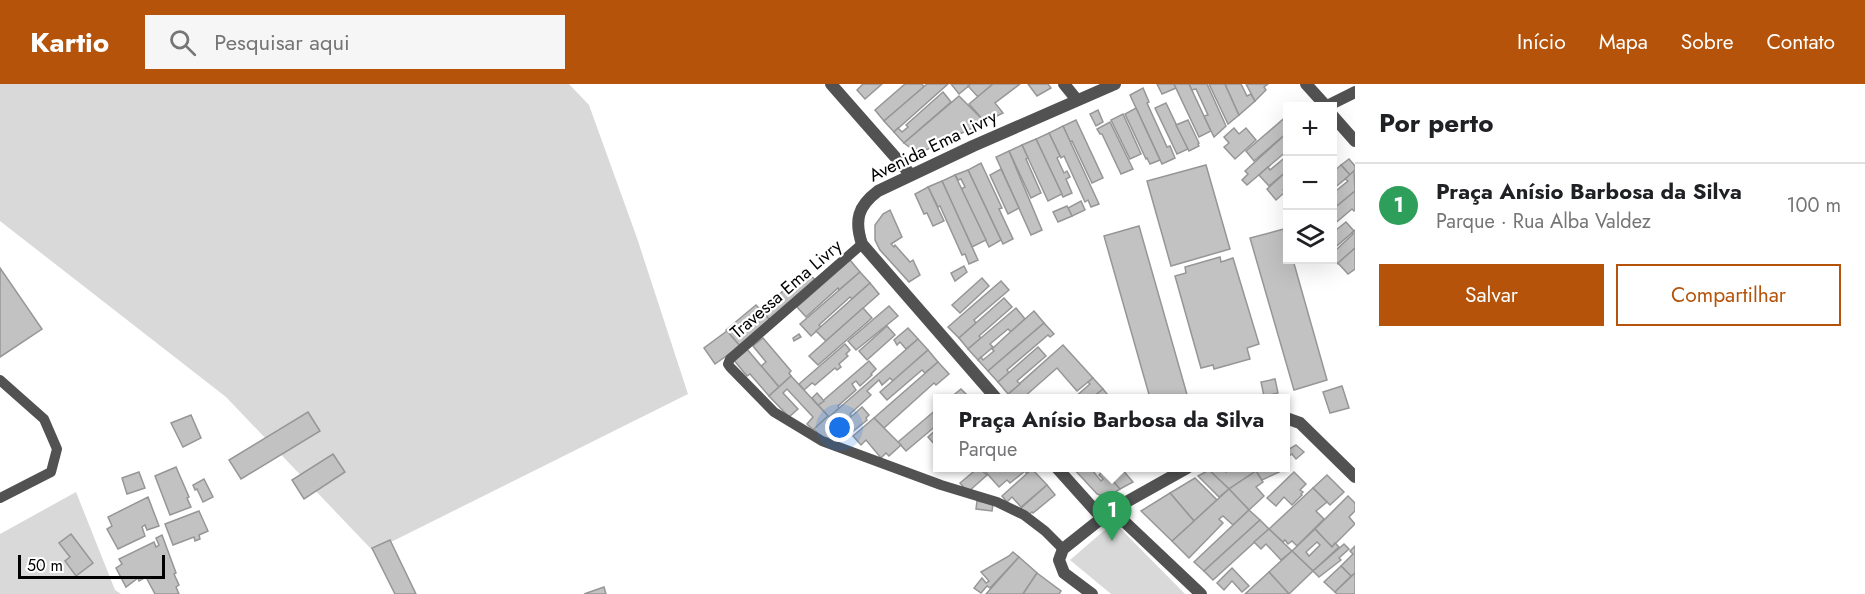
<!DOCTYPE html>
<html lang="pt">
<meta charset="utf-8">
<style>
body{margin:0;font-family:Jost,sans-serif;background:#f6f6f6;color:#202124}
.controls{position:absolute;right:18px;top:18px;display:grid;overflow:hidden;border-radius:0px;box-shadow:0 6px 24px #0002}
.controls button{width:54px;height:54px;display:grid;place-items:center;padding:0;border:0;border-bottom:2px solid #e0e0e0;background:#fff;color:#202124;font:30px sans-serif}
.scale{position:absolute;left:18px;bottom:15px;width:147px;box-sizing:border-box;padding-left:6px;border:3px solid #000;border-top:0;font-size:16px;line-height:21px;white-space:nowrap;color:#000;-webkit-text-stroke:4px #fff;paint-order:stroke}
.you{position:absolute;left:840px;top:344px;width:21px;height:21px;margin:-15px;border:4px solid #fff;border-radius:50%;background:#1a73e8;box-shadow:0 0 0 9px #1a73e833}
.badge{display:grid;place-items:center;width:39px;height:39px;border-radius:50%;background:#b45309;color:#fff;font-size:20px;font-weight:700}
.pin{position:absolute;translate:-50% -50px;filter:drop-shadow(0 2px 3px #0008)}
.pin::after{content:'';position:absolute;top:32px;width:21px;height:18px;background:inherit;clip-path:polygon(0 0,100% 0,50% 100%)}
.popup{position:absolute;left:933px;top:310px;width:357px;height:78px;box-sizing:border-box;display:grid;place-content:center;border-radius:0px;background:#fff;filter:drop-shadow(0 2px 4px #0005);font-size:20px;white-space:nowrap;color:#757577}
.popup b{font-size:22px;color:#202124}
.popup::after{content:'';position:absolute;left:50%;top:100%;margin-left:-12px;border:12px solid transparent;border-top-color:#fff}
.list{margin:0;padding:0;list-style:none}
h2{display:flex;justify-content:space-between;align-items:center;height:78px;margin:0;padding:0 24px;font-size:26px}
h2 small{font-size:20px;font-weight:400;color:#757577}
.list li{display:grid;grid-template-columns:39px 1fr auto;gap:18px;align-items:center;box-sizing:border-box;height:84px;padding:0 24px;border-top:2px solid #e0e0e0}
.list b{display:block;font-size:22px;white-space:nowrap}
.list p{margin:0;font-size:20px;white-space:nowrap;color:#757577}
.list em{font-size:20px;font-style:normal;color:#757577}
.actions{display:flex;gap:12px;padding:18px 24px}
.actions a{flex:1;padding:14px 0;border:2px solid #b45309;border-radius:0px;text-align:center;font-size:21px;color:#b45309}
.actions .main{background:#b45309;color:#fff}
.icon{flex:none;width:33px;height:33px;fill:none;stroke:currentColor;stroke-width:2;stroke-linecap:round;stroke-linejoin:round}
.map{position:relative;flex:none;width:1355px;height:510px;overflow:hidden}
header{display:flex;align-items:center;gap:36px;box-sizing:border-box;height:84px;padding:0 30px;background:#b45309;color:#fff}
header strong{font-size:28px}
nav{display:flex;gap:33px;margin-inline-start:auto;font-size:21px}
.search{width:420px;height:54px;background:#f6f6f6;display:flex;align-items:center;gap:15px;box-sizing:border-box;padding:0 21px;border-radius:0px;color:#757577;font-size:22px}
main{display:flex}
aside{flex:1;background:#fff}
.map>svg:first-child{display:block}
.green{fill:#d9d9d9}
.building{fill:#c2c2c2;stroke:#969696;stroke-width:1.5;fill-rule:evenodd}
.lines{fill:none;stroke-linecap:round;stroke-linejoin:round}
.lane{stroke:#525252;stroke-width:10}
.street{stroke:#525252;stroke-width:12}
.labels{text-anchor:middle;dominant-baseline:central;stroke-width:4.5;stroke-linejoin:round;paint-order:stroke}
.street-label{font-size:18px;fill:#000;stroke:#fff}
</style>
<header>
<strong>Kartio</strong>
<div class="search"><svg class="icon" aria-label="search" viewBox="0 0 24 24"><circle cx="10" cy="10" r="6"/><path d="M15 15l6 6"/></svg>Pesquisar aqui</div>
<nav><a>Início</a><a>Mapa</a><a>Sobre</a><a>Contato</a></nav>
</header>
<main>
<div class="map">
<svg width="1355" height="510" viewBox="0 0 1355 510">
<rect width="100%" height="100%" fill="#fff"/>
<g class="green">
<polygon points="0,0 569,0 589,21 637,154 688,310 373,467 226,313 0,137"/>
<polygon points="76,408 115,506 121,510 0,510 0,450"/>
<polygon points="1114,438 1185,510 1111,510 1070,476"/>
</g>
<g class="building">
<polygon points="863,0 882,0 865,15 857,6"/>
<polygon points="905,0 922,0 924,3 884,37 875,26"/>
<polygon points="927,0 948,0 894,48 884,37"/>
<polygon points="951,0 969,0 970,1 959,10"/>
<polygon points="971,0 993,0 978,13 968,2"/>
<polygon points="993,0 1020,0 995,19 1003,29 985,38 969,20"/>
<polygon points="1028,0 1048,0 1051,4 1037,12"/>
<polygon points="1157,0 1174,0 1176,4 1162,10"/>
<polygon points="1174,0 1189,0 1211,47 1199,53"/>
<polygon points="1189,0 1207,0 1226,42 1214,53 1204,32 1208,31 1196,5 1192,6"/>
<polygon points="1209,0 1225,0 1239,31 1228,40"/>
<polygon points="1225,0 1241,0 1247,12 1251,10 1255,17 1239,31"/>
<polygon points="1246,0 1268,0 1264,3 1266,6 1255,17"/>
<polygon points="1143,4 1149,18 1147,19 1167,63 1170,62 1175,74 1162,80 1130,11"/>
<polygon points="943,8 951,18 904,59 894,48 898,44 902,48 908,43 906,41"/>
<polygon points="959,12 985,38 926,66 912,65 904,59"/>
<polygon points="1166,19 1188,65 1177,70 1155,24"/>
<polygon points="1136,24 1160,76 1150,80 1147,74 1146,75 1125,30"/>
<polygon points="1098,26 1103,38 1096,42 1090,30"/>
<polygon points="1123,30 1141,70 1130,75 1111,36"/>
<polygon points="1288,31 1288,48 1254,77 1246,67"/>
<polygon points="1076,36 1103,94 1092,99 1072,57 1070,58 1063,42"/>
<polygon points="1188,36 1199,59 1198,60 1199,62 1189,67 1176,41"/>
<polygon points="1110,38 1133,85 1121,90 1102,50 1100,50 1097,45"/>
<polygon points="1063,42 1099,120 1091,123 1088,116 1085,118 1064,72 1061,74 1049,49"/>
<polygon points="1234,44 1239,50 1246,44 1256,56 1235,75 1224,63 1229,59 1224,53"/>
<polygon points="1288,48 1288,66 1247,101 1242,96 1248,90 1245,87"/>
<polygon points="1049,49 1060,72 1057,74 1064,89 1067,87 1070,93 1066,95 1072,109 1063,113 1036,55"/>
<polygon points="1036,55 1062,110 1048,117 1022,61"/>
<polygon points="1022,61 1028,74 1026,75 1041,109 1031,114 1009,67"/>
<polygon points="1009,67 1042,146 1031,151 996,73"/>
<polygon points="1288,71 1288,86 1269,102 1259,91 1268,83 1270,86"/>
<polygon points="1349,75 1355,82 1355,86 1350,91 1341,81"/>
<polygon points="981,79 1002,124 999,125 1013,155 1003,160 968,86"/>
<polygon points="1206,81 1230,165 1171,182 1147,97"/>
<polygon points="1341,81 1350,91 1332,106 1332,89"/>
<polygon points="1001,85 1019,124 1008,130 990,91"/>
<polygon points="968,86 1001,156 989,163 961,105 965,103 961,95 958,96 955,91"/>
<polygon points="1288,86 1288,103 1283,106 1285,108 1276,116 1267,105"/>
<polygon points="1354,87 1355,107 1332,126 1332,110 1348,97 1345,95"/>
<polygon points="955,91 986,156 972,163 942,97"/>
<polygon points="942,97 978,176 969,180 965,170 962,171 940,122 938,123 928,103"/>
<polygon points="928,103 944,137 933,142 927,129 924,130 915,110"/>
<polygon points="1355,107 1355,126 1354,127 1352,125 1332,142 1332,126"/>
<polygon points="1081,117 1085,126 1072,132 1068,124"/>
<polygon points="1067,122 1072,132 1058,138 1053,128"/>
<polygon points="890,126 902,153 891,160 894,163 895,161 910,178 913,176 920,191 909,198 880,166 875,156 875,141 883,130"/>
<polygon points="1346,138 1354,147 1332,166 1332,145 1334,144 1336,146"/>
<polygon points="1139,142 1188,314 1150,314 1104,152"/>
<polygon points="1284,145 1288,157 1288,176 1293,176 1327,296 1294,306 1250,154"/>
<polygon points="1355,146 1355,164 1338,180 1332,174 1332,166 1334,164 1336,166 1353,150 1352,149"/>
<polygon points="1355,164 1355,185 1348,190 1338,179"/>
<polygon points="1220,173 1221,178 1233,174 1259,260 1247,264 1250,275 1214,285 1213,281 1201,284 1175,192 1186,189 1185,183"/>
<polygon points="850,176 860,188 839,206 838,204 806,233 797,223"/>
<polygon points="964,182 967,188 955,197 951,189"/>
<polygon points="0,184 42,245 0,273"/>
<polygon points="806,186 815,196 770,236 761,227"/>
<polygon points="860,188 870,199 852,215 850,213 819,241 821,243 811,252 800,240"/>
<polygon points="982,194 989,202 960,229 952,221"/>
<polygon points="1001,197 1009,206 974,236 976,239 959,254 948,243"/>
<polygon points="870,199 879,210 826,257 816,247"/>
<polygon points="1004,214 1012,223 979,252 981,254 968,265 959,254"/>
<polygon points="756,221 770,236 740,262 726,246"/>
<polygon points="889,222 898,232 856,266 848,257"/>
<polygon points="863,224 872,234 818,281 809,272"/>
<polygon points="1016,224 1025,235 1011,248 1008,245 990,260 993,263 978,276 968,265"/>
<polygon points="1034,227 1044,239 988,287 978,276 981,273 983,276 994,267 992,265 1007,251"/>
<polygon points="1044,239 1054,250 1050,253 1048,251 1007,286 1009,289 998,298 988,287"/>
<polygon points="887,242 895,251 867,276 859,267"/>
<polygon points="908,244 918,255 906,265 900,258 897,261 894,256"/>
<polygon points="727,247 740,262 715,280 704,264"/>
<polygon points="799,250 801,253 794,257 793,254"/>
<polygon points="763,254 791,287 789,289 791,292 779,303 761,282 766,278 753,262"/>
<polygon points="918,255 928,266 893,297 890,294 882,301 879,296 867,307 871,311 850,330 852,332 839,343 829,333"/>
<polygon points="845,260 850,266 846,270 848,272 839,280 841,283 837,286 835,284 815,301 812,299 804,306 799,300"/>
<polygon points="1063,261 1093,294 1077,307 1057,284 1024,313 1026,314 1012,314 1008,310"/>
<polygon points="1038,263 1046,272 1017,297 1020,300 1008,310 998,298"/>
<polygon points="746,264 779,303 769,312 750,290 747,292 733,275"/>
<polygon points="928,266 938,278 925,289 922,286 887,316 880,308"/>
<polygon points="869,277 876,285 871,290 872,291 860,302 856,297 852,300 856,306 838,322 839,324 829,333 818,321"/>
<polygon points="938,278 949,290 936,301 934,299 884,344 874,334"/>
<polygon points="791,292 828,332 813,346 807,340 813,333 787,305 783,309 798,325 789,333 769,312"/>
<polygon points="1093,294 1103,305 1092,314 1074,314 1090,300 1088,298"/>
<polygon points="1275,295 1278,309 1264,312 1261,298"/>
<polygon points="1342,302 1349,324 1330,329 1323,308"/>
<polygon points="961,305 970,314 950,314"/>
<polygon points="1103,305 1108,311 1104,314 1092,314"/>
<polygon points="817,309 824,317 818,321 812,314"/>
<polygon points="862,323 869,331 866,334 867,336 851,349 842,341"/>
<polygon points="938,324 938,340 906,367 898,358"/>
<polygon points="308,328 320,347 241,395 229,376"/>
<polygon points="191,331 201,354 183,363 171,339"/>
<polygon points="828,332 841,346 835,353 832,351 825,357 814,345"/>
<polygon points="874,334 901,361 889,372 886,369 881,374 866,356 861,361 853,352"/>
<polygon points="938,344 938,359 936,362 928,353"/>
<polygon points="1296,361 1304,368 1296,375 1292,370 1286,374 1286,367"/>
<polygon points="333,370 345,388 304,415 292,396"/>
<polygon points="176,383 189,413 187,414 191,423 170,431 155,392"/>
<polygon points="978,384 987,391 968,408 960,399"/>
<polygon points="982,384 1031,384 1032,385 1027,390 1025,387 1010,399 1007,396 999,403"/>
<polygon points="1073,384 1095,384 1092,386 1101,397 1103,395 1099,391 1104,386 1120,405 1106,414 1097,410"/>
<polygon points="1102,384 1121,384 1133,398 1120,405"/>
<polygon points="1212,384 1223,384 1226,388 1232,384 1233,385 1236,384 1260,384 1229,405 1209,386"/>
<polygon points="1261,384 1281,384 1278,385 1279,388 1262,396 1256,387"/>
<polygon points="1032,385 1047,401 1021,423 1012,413 1007,418 1002,412"/>
<polygon points="1209,386 1229,405 1219,413 1198,392"/>
<polygon points="1256,387 1263,398 1256,403 1264,412 1249,426 1229,405"/>
<polygon points="139,388 145,404 127,410 122,394"/>
<polygon points="1294,388 1306,400 1300,406 1303,408 1301,410 1302,411 1292,421 1284,413 1276,422 1267,414"/>
<polygon points="1327,391 1344,408 1330,421 1313,404"/>
<polygon points="1195,394 1217,416 1194,437 1170,409"/>
<polygon points="204,395 213,413 203,418 197,405 195,406 193,401"/>
<polygon points="1047,401 1055,411 1033,429 1032,428 1027,432 1021,424"/>
<polygon points="1313,404 1327,418 1316,427 1324,435 1297,462 1292,457 1288,460 1285,456 1283,458 1269,445"/>
<polygon points="1229,405 1249,426 1233,441 1223,432 1219,435 1223,439 1189,474 1172,457"/>
<polygon points="1170,409 1194,437 1172,457 1141,427"/>
<polygon points="1348,412 1355,419 1355,427 1349,433 1355,440 1332,463 1315,445"/>
<polygon points="148,413 159,442 147,446 145,441 142,443 145,452 118,465 107,445 112,442 108,433"/>
<polygon points="977,417 993,420 992,427 976,425"/>
<polygon points="1249,426 1260,436 1204,487 1194,478"/>
<polygon points="199,427 208,447 199,451 200,455 195,457 194,453 173,461 165,440"/>
<polygon points="1260,436 1269,445 1213,496 1204,487"/>
<polygon points="1269,445 1292,467 1281,476 1266,460 1261,465 1254,458"/>
<path d="M 1315,445 L 1332,463 L 1335,459 L 1339,463 L 1313,487 L 1292,467 ZM 1317,458 L 1320,461 L 1309,472 L 1306,468 Z"/>
<polygon points="71,450 93,479 76,492 65,477 70,473 59,459"/>
<polygon points="162,451 176,489 174,490 179,501 176,503 179,510 155,510 146,493 139,497 138,494 126,503 116,484 122,480 119,475 154,458 156,463 159,461 156,454"/>
<polygon points="390,456 416,510 395,510 372,464"/>
<polygon points="1344,460 1349,465 1339,474 1341,476 1319,493 1313,487"/>
<polygon points="1355,462 1355,489 1351,492 1341,482 1353,470 1350,467"/>
<polygon points="1292,467 1313,487 1289,510 1269,488"/>
<polygon points="1013,468 1019,473 990,504 987,502 981,509 974,504 982,494 986,499 989,497 981,488 1009,472"/>
<polygon points="1019,473 1037,489 1023,510 986,510"/>
<polygon points="1341,482 1351,492 1335,508 1324,498"/>
<polygon points="1232,484 1249,502 1242,508 1232,497 1224,506 1217,499"/>
<polygon points="1269,488 1289,510 1245,510"/>
<polygon points="1037,489 1061,507 1059,510 1023,510"/>
<polygon points="1355,489 1355,510 1337,510 1335,508"/>
<polygon points="604,503 606,510 584,510"/>
</g>
<g class="lines">
<g class="lane">
<polyline points="862,160 730,275 728,280 730,283 774,328 822,357 941,401 997,418 1024,431 1045,447 1063,465"/>
<polyline points="0,296 44,335 57,365 51,388 0,414"/>
</g>
<g class="street">
<polyline points="831,0 911,91"/>
<polyline points="1064,0 1077,16"/>
<polyline points="1306,0 1326,22"/>
<polyline points="1327,22 1355,8"/>
<polyline points="1332,31 1355,57"/>
<path d="M 996,314 L 862,160 C 854,136 858,122 878,107 L 973,62 L 1115,0"/>
<polyline points="1286,334 1300,339 1355,393"/>
<polyline points="1057,384 1101,433"/>
<polyline points="1112,426 1201,510"/>
<polyline points="1092,510 1064,489 1059,476 1063,465 1112,426 1187,384"/>
</g>
</g>
<g class="labels">
<g class="street-label">
<text transform="translate(933 62) rotate(-26)">Avenida Ema Livry</text>
<text transform="translate(786 205) rotate(-41)">Travessa Ema Livry</text>
</g>
</g>
</svg>
<div class="controls">
<button>+</button>
<button>−</button>
<button><svg class="icon" aria-label="layers" viewBox="0 0 24 24"><path d="M12 4l9 5-9 5-9-5zM3 14l9 5 9-5"/></svg></button>
</div>
<div class="scale">50 m</div>
<div class="you"></div>
<div class="pin badge" style="left:1112px;top:457px;background:#2e9e5b">1</div>
<div class="popup"><b>Praça Anísio Barbosa da Silva</b>Parque</div>
</div>
<aside>
<h2>Por perto<small></small></h2>
<ul class="list">
<li><span class="badge" style="background:#2e9e5b">1</span><div><b>Praça Anísio Barbosa da Silva</b><p>Parque · Rua Alba Valdez</p></div><em>100 m</em></li>
</ul>
<div class="actions"><a class="main">Salvar</a><a>Compartilhar</a></div>
</aside>
</main>
